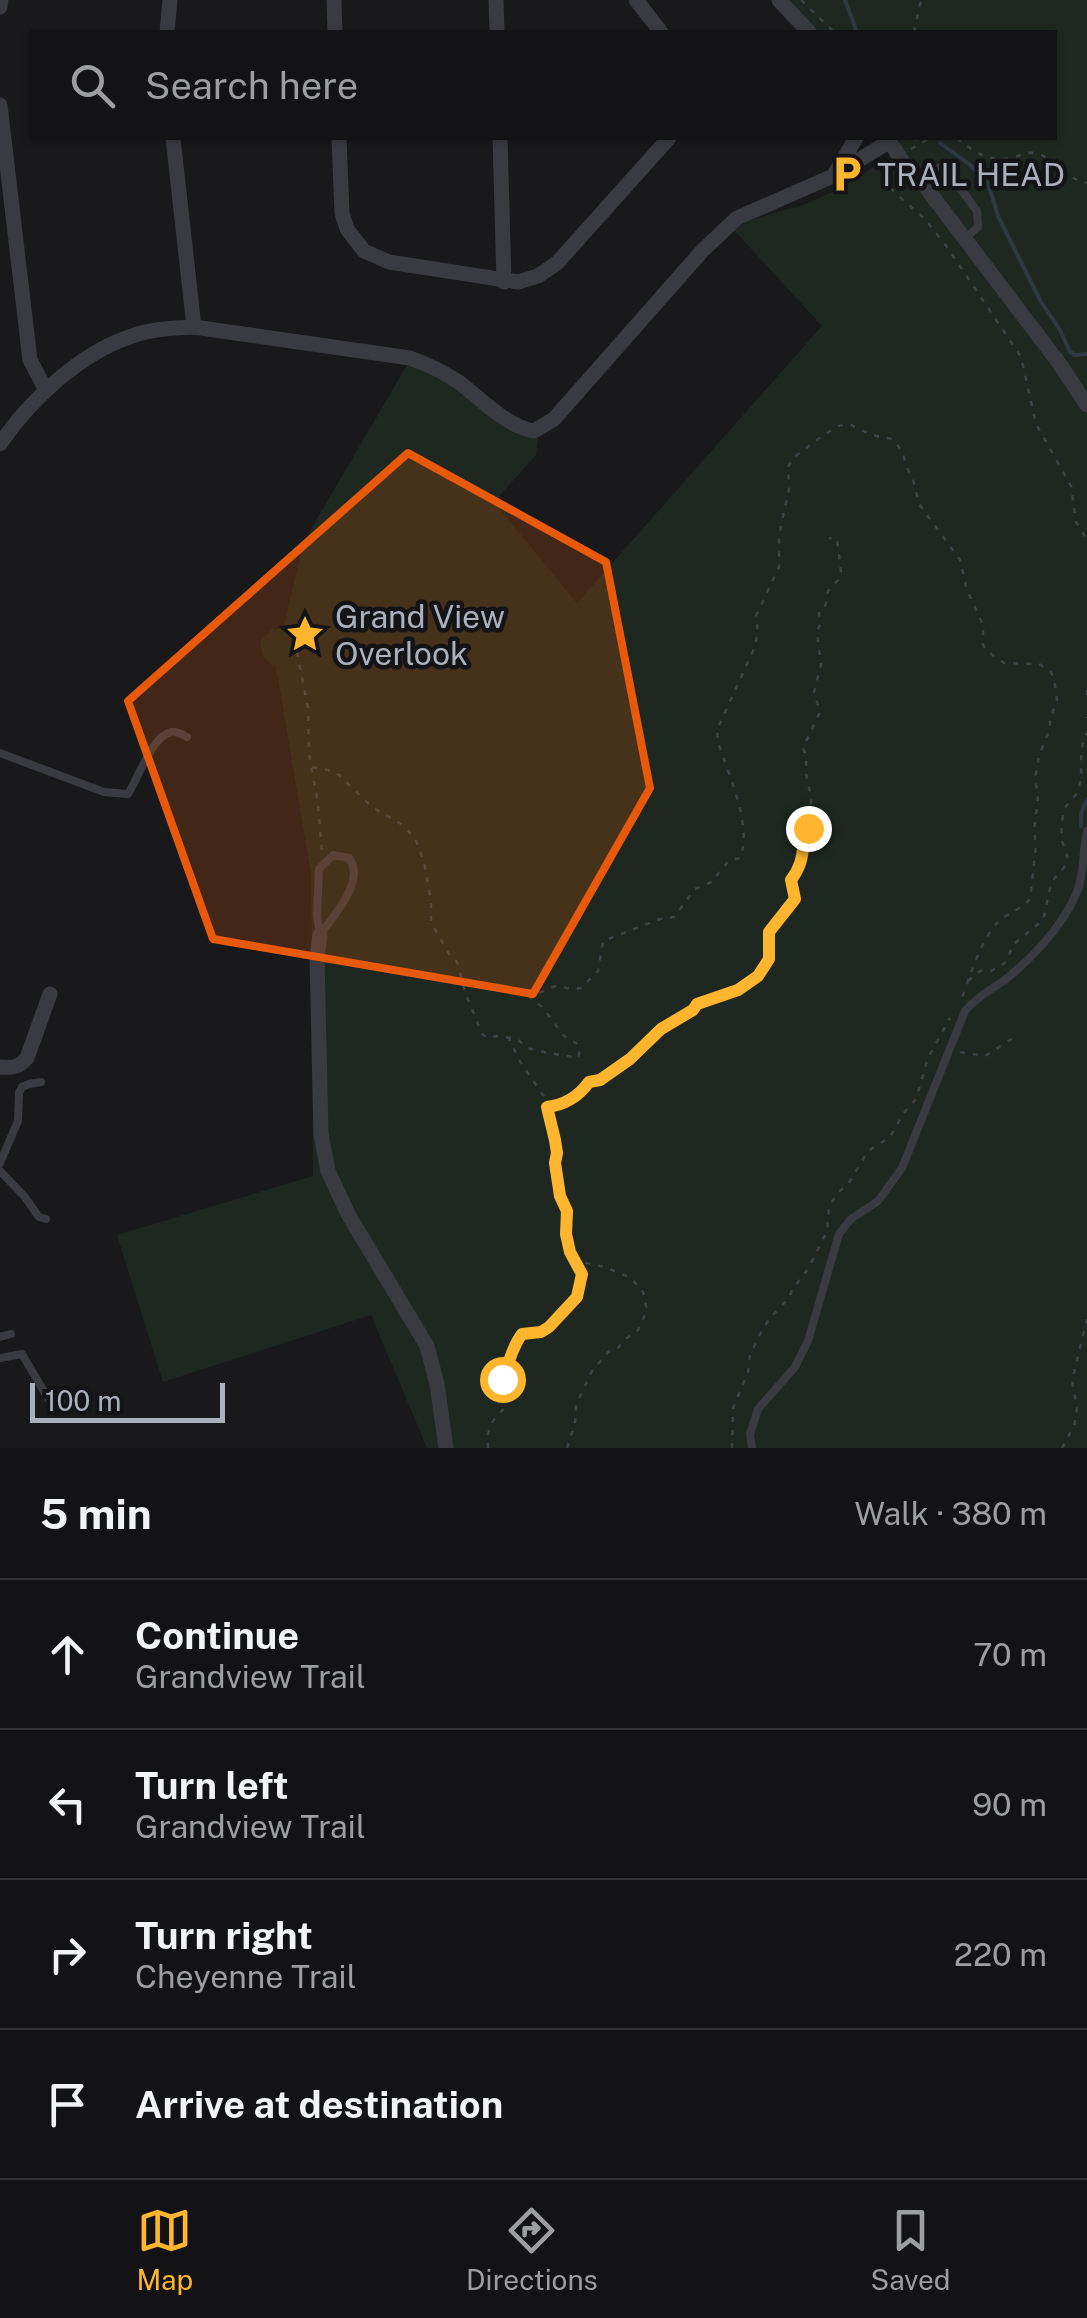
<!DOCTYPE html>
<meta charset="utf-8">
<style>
body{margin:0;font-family:"Public Sans",sans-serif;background:#202022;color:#f1f3f6}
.scale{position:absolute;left:30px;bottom:25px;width:195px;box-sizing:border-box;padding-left:10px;border:5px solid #abb0bd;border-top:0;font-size:28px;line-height:35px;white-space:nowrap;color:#abb0bd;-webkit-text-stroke:8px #141417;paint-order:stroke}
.stop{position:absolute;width:30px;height:30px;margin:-22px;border:8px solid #ffb62e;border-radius:50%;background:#fff}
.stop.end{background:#ffb62e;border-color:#fff;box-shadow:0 2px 10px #0008}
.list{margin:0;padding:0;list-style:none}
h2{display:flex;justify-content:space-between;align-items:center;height:130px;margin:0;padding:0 40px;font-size:42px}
h2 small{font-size:32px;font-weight:400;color:#9d9ea0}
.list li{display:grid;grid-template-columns:65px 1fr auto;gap:30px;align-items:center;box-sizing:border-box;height:150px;padding:0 40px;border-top:2px solid #323234}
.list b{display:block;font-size:38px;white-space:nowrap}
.list p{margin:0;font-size:32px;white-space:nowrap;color:#9d9ea0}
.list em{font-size:32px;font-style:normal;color:#9d9ea0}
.icon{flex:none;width:55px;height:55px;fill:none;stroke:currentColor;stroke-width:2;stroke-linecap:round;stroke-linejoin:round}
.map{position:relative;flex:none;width:1087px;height:1448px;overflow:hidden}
.search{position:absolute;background:#131315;box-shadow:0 2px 8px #0004;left:30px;right:30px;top:30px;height:110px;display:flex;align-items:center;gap:25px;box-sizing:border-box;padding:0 35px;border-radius:0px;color:#9d9ea0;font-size:38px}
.sheet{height:730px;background:#131315}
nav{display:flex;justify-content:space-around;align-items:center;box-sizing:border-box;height:140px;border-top:2px solid #323234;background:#131315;font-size:28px;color:#9d9ea0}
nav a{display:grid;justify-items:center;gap:5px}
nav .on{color:#ffb62e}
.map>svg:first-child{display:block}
.green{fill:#1e2820}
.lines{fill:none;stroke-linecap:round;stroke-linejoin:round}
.stream{stroke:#2e3942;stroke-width:4}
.path{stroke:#404248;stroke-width:2.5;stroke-dasharray:5 8;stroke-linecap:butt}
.service{stroke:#3a3b41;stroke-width:8}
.minor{stroke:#3a3b41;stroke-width:15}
.route{stroke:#ffb62e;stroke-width:12}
.marked{fill:#e8590c;fill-opacity:0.2;stroke:#e8590c;stroke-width:8;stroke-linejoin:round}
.labels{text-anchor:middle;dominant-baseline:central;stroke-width:9;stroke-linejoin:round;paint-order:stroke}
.poi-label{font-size:32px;fill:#abb0bd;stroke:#141417;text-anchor:start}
</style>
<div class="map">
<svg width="1087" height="1448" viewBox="0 0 1087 1448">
<rect width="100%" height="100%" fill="#19191c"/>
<polygon class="green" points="788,0 1087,0 1087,1448 427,1448 371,1315 163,1382 117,1235 313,1176 311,874 276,667 264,658 260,642 271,629 283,629 304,541 407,365 427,370 530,437 538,437 536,455 494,502 577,603 822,326 734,230 750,220 803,205 835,191 892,156 900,142 897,138 1054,138 1054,32 816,32"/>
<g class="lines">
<g class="stream">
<polyline points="845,0 857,32"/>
<polyline points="940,143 969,164 988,183 998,216 1041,302 1060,330 1070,352 1075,355 1087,354"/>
<polyline points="1081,826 1081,814 1087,799"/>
</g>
<g class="path">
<polyline points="801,0 834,32"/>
<polyline points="914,32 921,0"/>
<polyline points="912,138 922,142"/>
<path d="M 957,138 C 975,153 992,164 1015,157 C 1024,154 1030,151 1039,154 C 1058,161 1062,177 1087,183"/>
<polyline points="911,149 930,138"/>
<polyline points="888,165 885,166 887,182 894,192 924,218 947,247 1021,357 1036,424 1071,486 1076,522 1087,540"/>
<polyline points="297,652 308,708 309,754 318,804 322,854"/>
<polyline points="1087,690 1087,700"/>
<polyline points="1087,717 1087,718"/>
<path d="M 312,767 L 332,771 L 339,775 L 372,807 L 401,824 L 415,838 L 424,862 L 431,901 L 431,922 L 449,954 L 457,962 L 465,992 L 482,1034 L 488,1038 L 497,1036 L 517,1039 L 528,1048 L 538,1051 L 578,1058 L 580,1050 L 576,1043 L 564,1036 L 543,1008 L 530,997 L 555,986 L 572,989 L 581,988 L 598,971 L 603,941 L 660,919 L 674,917 L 695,889 L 714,881 C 717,872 724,869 728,861 L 740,858 C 753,826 728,774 718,742 L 717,730 L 753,651 L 758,633 L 756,616 L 779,567 L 779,535 L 789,489 L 788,467 L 793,458 L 822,436 L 838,426 L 849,424 L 872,435 L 892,439 L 903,452 L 906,466 L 913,479 L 919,504 L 960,560 L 967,590 L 983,625 L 983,645 L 987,651 L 1004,663 L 1039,664 L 1051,672 L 1054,680 L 1057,699 L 1050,720 L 1050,728 L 1039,756 L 1035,779 L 1038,798 L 1034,830 L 1036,845 L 1030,899 C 1021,910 1007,913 997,923 C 982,939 969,977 962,998"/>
<path d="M 968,981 L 980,971 L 991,971 L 1005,963 L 1014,944 L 1043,920 C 1047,907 1047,894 1053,881 C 1056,874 1065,869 1067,862 C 1069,853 1062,847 1062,838 C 1061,832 1062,821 1063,815 C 1064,803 1076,799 1079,788 C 1084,770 1077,751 1087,733"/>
<polyline points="960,1052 985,1056 1018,1035"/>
<path d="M 547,1107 C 564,1105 579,1096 589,1082 L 600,1081 L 630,1059 L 661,1029 L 693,1010 L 697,1004 L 708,998 L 738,990 L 758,976 L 769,959 L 769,932 L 795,899 L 791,880 C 805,863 802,853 805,834 C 806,824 811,813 811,803 C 812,794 808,787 807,779 C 805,768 808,759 803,748 L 820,712 L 814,692 L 821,665 L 817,632 L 820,624 L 819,613 L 825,608 L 828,591 L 838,580 L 841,571 L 837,539 L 829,538"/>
<path d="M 488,1448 C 488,1444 487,1435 489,1431 C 495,1406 518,1414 502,1379 C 508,1365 512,1346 522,1334 L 541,1332 L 549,1327 L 577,1297 L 582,1274 L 570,1252 L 566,1234 L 567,1211 L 560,1196 L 555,1163 L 555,1140 L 545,1098 L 521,1063 L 509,1039"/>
<polyline points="567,1448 575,1424 576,1405 592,1371 608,1352 618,1348 624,1340 638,1330 647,1310 643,1292 631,1278 605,1267 581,1262 576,1263"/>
<polyline points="732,1448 733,1408 748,1372 750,1355 759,1336 769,1319 789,1298 792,1290 808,1269 827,1231 829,1207 836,1195 850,1181 868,1151 890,1137 903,1114 916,1099 928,1058 950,1018"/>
<polyline points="1062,1448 1074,1426 1076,1417 1077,1407 1072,1381 1087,1319"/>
</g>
<g class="service">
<polyline points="921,181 943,165 977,211 978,227 964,239"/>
<path d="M 0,753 L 104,792 L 128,794 C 138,779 152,736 171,732 C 177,731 181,734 187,737"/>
<path d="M 333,855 L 349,858 C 366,881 334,915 320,935 L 317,915 L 319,869 Z"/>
<polyline points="0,1163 18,1121 19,1093 22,1087 29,1084 41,1082"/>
<polyline points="0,1171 24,1196 39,1217 46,1219"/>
<polyline points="0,1337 11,1334"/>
<polyline points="0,1358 22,1354 49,1400 61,1404 73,1402"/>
<path d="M 752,1448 L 750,1434 L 758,1409 L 795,1367 L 808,1341 L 839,1234 L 851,1219 L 878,1201 L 902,1168 L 965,1011 C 976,998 988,991 1002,982 C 1031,960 1063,926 1077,892 C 1085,872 1082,851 1087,831"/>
</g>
<g class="minor">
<polyline points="334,0 335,32"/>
<polyline points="496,0 497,32"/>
<polyline points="636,0 661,32"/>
<polyline points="779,0 809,32"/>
<polyline points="0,7 1,0"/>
<polyline points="167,32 170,0"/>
<polyline points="0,105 30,360 46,390"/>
<polyline points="173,138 194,327"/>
<polyline points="339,138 342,213 347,229 364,251 389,262 518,282 538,276 557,263 669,138"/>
<polyline points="500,138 504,282"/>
<path d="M 887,138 C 898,152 906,172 921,181 L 1059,363 L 1087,405"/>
<polyline points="835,173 856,138"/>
<path d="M 0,444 C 30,400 80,353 132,336 C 152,329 172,328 194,327 L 410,358 C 427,364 444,372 460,383 C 482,400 506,426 534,431 L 554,419 L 703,250 L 737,218 L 833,176 L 890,141"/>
<polyline points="320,935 317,958 321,1134 328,1171 348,1214 427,1346 437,1384 446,1448"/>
<path d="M 0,1067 C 13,1068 18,1068 27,1058 L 50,994"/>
</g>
</g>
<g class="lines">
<path class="route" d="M 502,1379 C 509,1365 512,1346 522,1334 L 541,1332 L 549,1327 L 577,1297 L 582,1274 L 570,1252 L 566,1234 L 567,1211 L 560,1196 L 555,1163 L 557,1153 L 555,1140 L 547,1107 C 564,1105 579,1096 589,1082 L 600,1080 L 630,1059 L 661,1029 L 693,1010 L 697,1004 L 738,990 L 758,976 L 769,959 L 769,932 L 795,899 L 791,880 C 807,859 800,846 808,828"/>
</g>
<path class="marked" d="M 408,453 L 606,562 L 650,788 L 533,994 L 213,939 L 128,701 Z"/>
<defs>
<g id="parking-bare" transform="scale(3)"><path d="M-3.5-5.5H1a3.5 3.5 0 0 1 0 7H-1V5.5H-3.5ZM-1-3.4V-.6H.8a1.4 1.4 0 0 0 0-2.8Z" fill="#ffb62e" stroke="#141417" stroke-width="2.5" paint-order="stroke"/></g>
<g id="sight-bare" transform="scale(3)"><path d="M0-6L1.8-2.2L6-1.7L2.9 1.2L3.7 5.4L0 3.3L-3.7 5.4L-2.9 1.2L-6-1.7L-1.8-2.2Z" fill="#ffb62e" stroke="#141417" stroke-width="2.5" paint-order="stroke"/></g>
</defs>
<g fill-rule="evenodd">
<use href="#parking-bare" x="847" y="174"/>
<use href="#sight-bare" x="305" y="634"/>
</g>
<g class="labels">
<g class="poi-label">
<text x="877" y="174">TRAIL HEAD</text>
<text x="335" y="616">Grand View<tspan x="335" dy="37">Overlook</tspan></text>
</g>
</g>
</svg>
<div class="scale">100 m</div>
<div class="stop" style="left:502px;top:1379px"></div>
<div class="stop end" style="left:808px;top:828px"></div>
<div class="search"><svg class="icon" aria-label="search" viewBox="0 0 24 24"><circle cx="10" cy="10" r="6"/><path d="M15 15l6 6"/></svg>Search here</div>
</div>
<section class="sheet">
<h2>5 min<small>Walk · 380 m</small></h2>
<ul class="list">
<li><svg class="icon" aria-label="ahead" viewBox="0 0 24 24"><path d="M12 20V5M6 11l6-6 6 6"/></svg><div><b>Continue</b><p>Grandview Trail</p></div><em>70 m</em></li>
<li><svg class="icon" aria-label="left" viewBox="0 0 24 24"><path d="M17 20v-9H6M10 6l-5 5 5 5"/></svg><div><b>Turn left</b><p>Grandview Trail</p></div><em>90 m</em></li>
<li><svg class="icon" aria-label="right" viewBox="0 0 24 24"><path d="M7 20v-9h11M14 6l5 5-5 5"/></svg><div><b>Turn right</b><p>Cheyenne Trail</p></div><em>220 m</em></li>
<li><svg class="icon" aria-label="arrive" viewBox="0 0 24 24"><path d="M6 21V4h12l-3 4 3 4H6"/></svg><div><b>Arrive at destination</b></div></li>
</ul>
</section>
<nav>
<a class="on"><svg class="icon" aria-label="map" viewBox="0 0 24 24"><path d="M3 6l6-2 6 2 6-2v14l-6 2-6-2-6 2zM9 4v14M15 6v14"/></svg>Map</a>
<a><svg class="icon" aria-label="directions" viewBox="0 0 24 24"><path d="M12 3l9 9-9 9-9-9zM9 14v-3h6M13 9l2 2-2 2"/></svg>Directions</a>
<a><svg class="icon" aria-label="saved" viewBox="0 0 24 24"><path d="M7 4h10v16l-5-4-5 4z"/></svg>Saved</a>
</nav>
